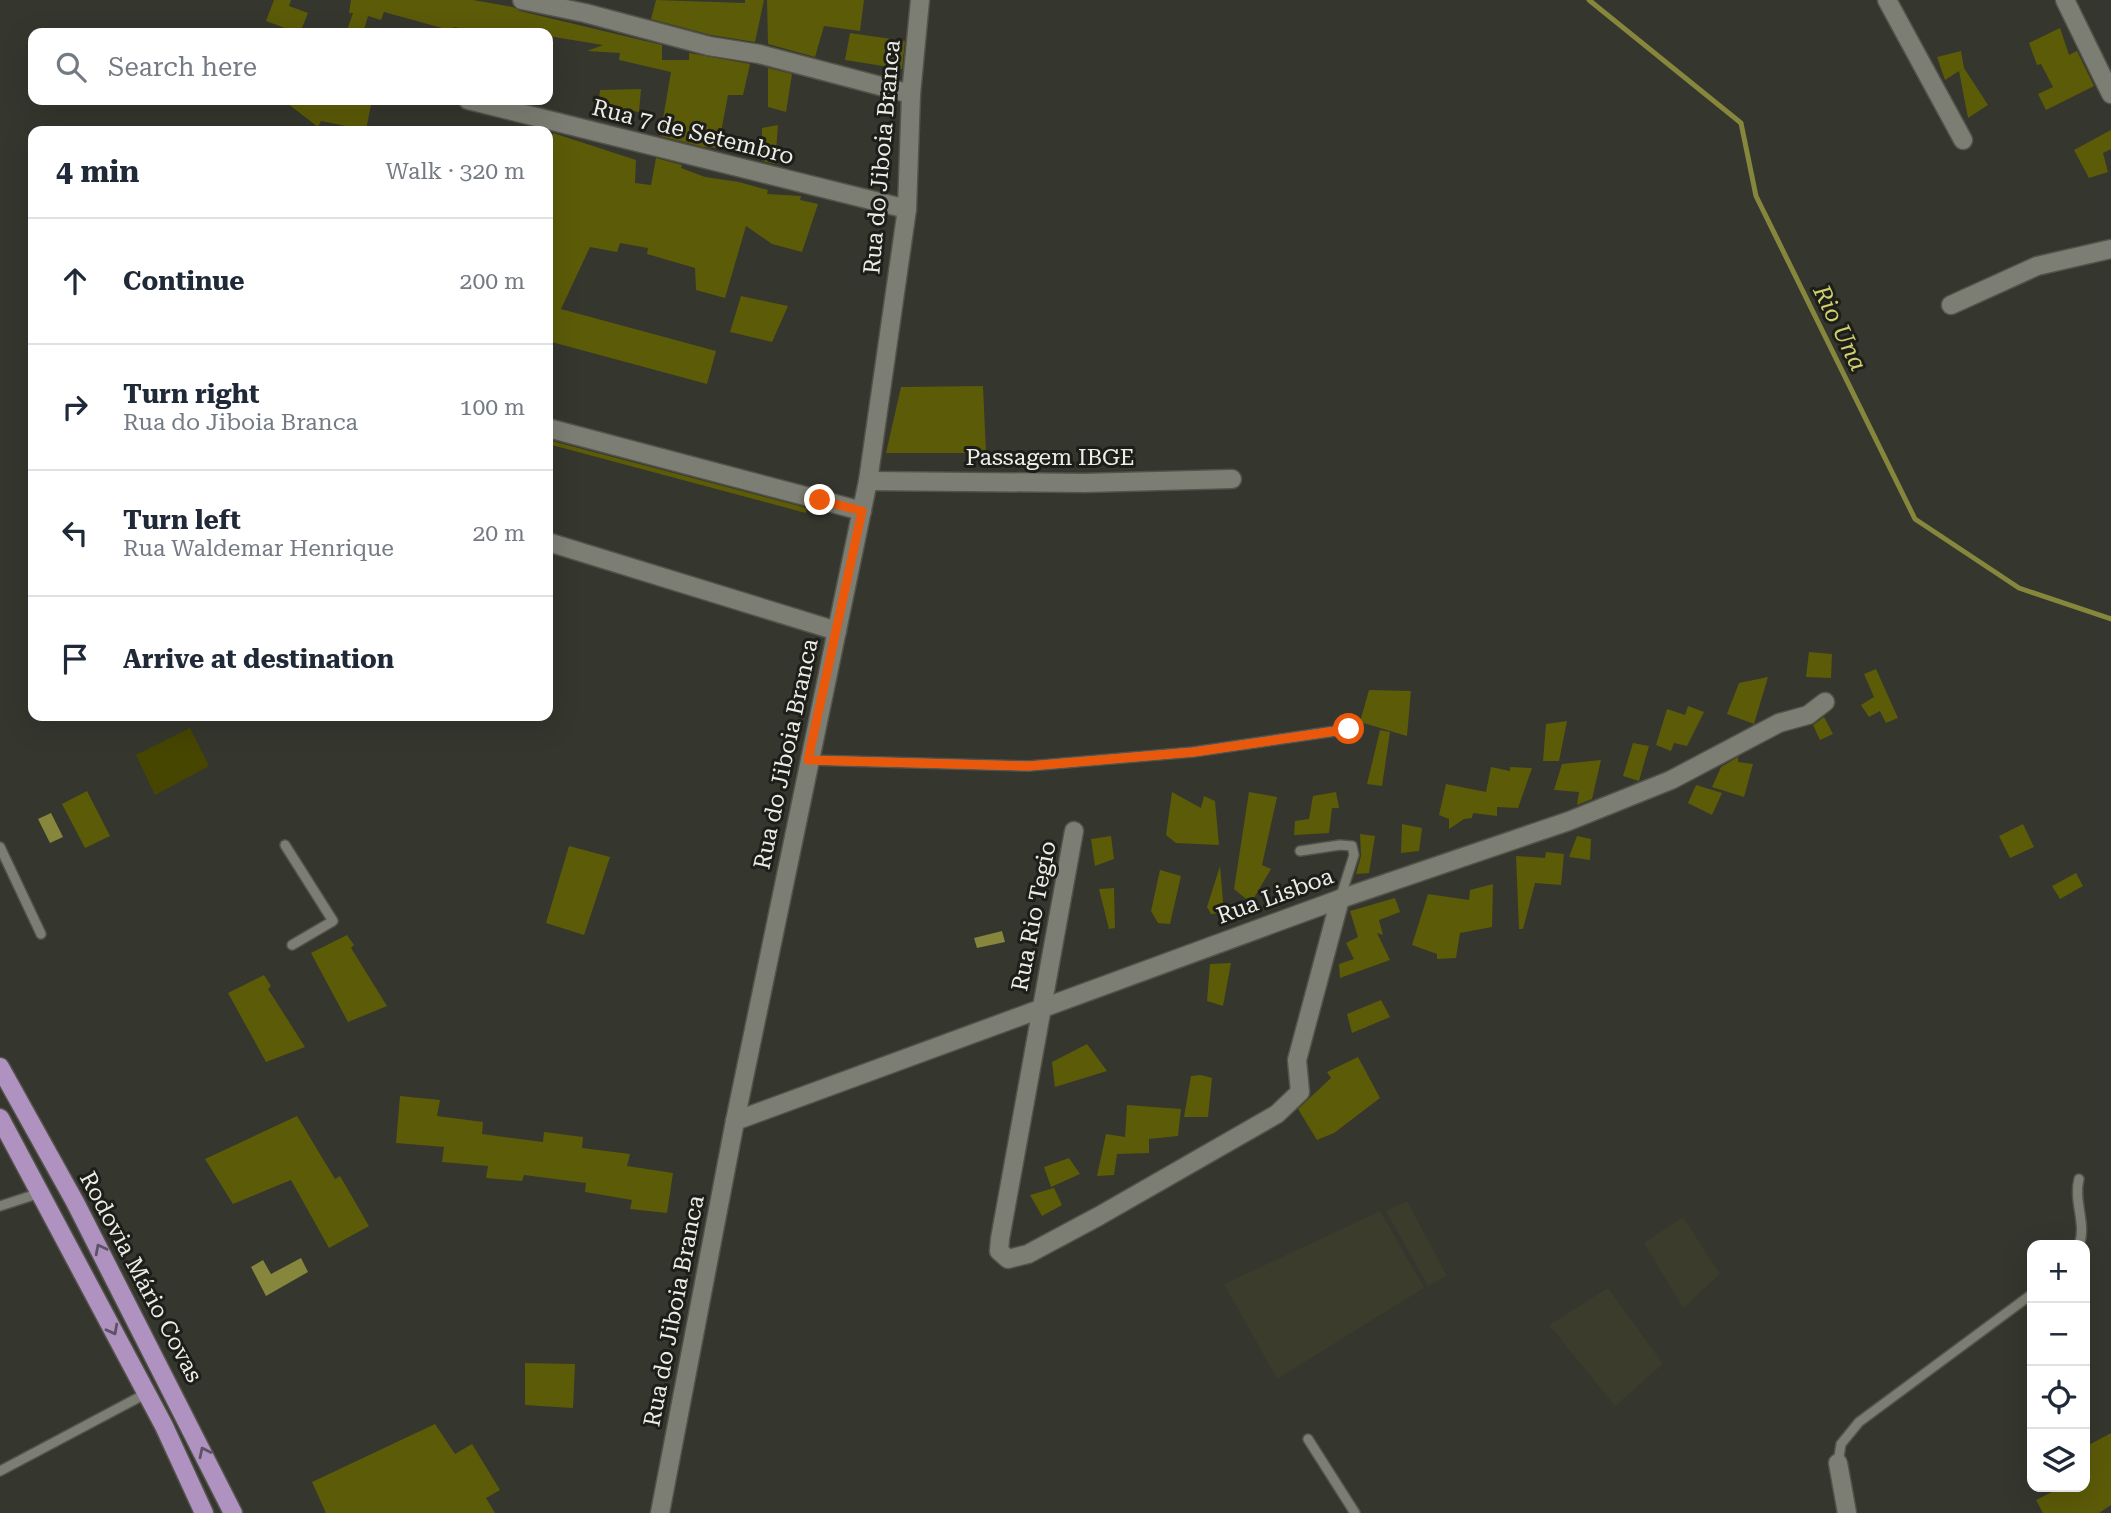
<!DOCTYPE html>
<meta charset="utf-8">
<style>
body{margin:0;font-family:"Roboto Serif",serif;background:#f2f2f3;color:#1f2937}
.controls{position:absolute;right:21px;bottom:21px;display:grid;overflow:hidden;border-radius:14px;box-shadow:0 7px 28px #0002}
.controls button{width:63px;height:63px;display:grid;place-items:center;padding:0;border:0;border-bottom:2px solid #e0e1e3;background:#fff;color:#1f2937;font:35px sans-serif}
.stop{position:absolute;width:21px;height:21px;margin:-16px;border:5px solid #ea580c;border-radius:50%;background:#fff}
.stop.end{background:#ea580c;border-color:#fff;box-shadow:0 2px 7px #0008}
.list{margin:0;padding:0;list-style:none}
h2{display:flex;justify-content:space-between;align-items:center;height:91px;margin:0;padding:0 28px;font-size:30px}
h2 small{font-size:23px;font-weight:400;color:#747a83}
.list li{display:grid;grid-template-columns:46px 1fr auto;gap:21px;align-items:center;box-sizing:border-box;height:126px;padding:0 28px;border-top:2px solid #e0e1e3}
.list b{display:block;font-size:26px;white-space:nowrap}
.list p{margin:0;font-size:23px;white-space:nowrap;color:#747a83}
.list em{font-size:23px;font-style:normal;color:#747a83}
.icon{flex:none;width:38px;height:38px;fill:none;stroke:currentColor;stroke-width:2;stroke-linecap:round;stroke-linejoin:round}
.map{position:relative;flex:none;width:2111px;height:1513px;overflow:hidden}
.search{position:absolute;background:#fff;box-shadow:0 7px 28px #0002;left:28px;top:28px;width:525px;height:77px;display:flex;align-items:center;gap:18px;box-sizing:border-box;padding:0 24px;border-radius:14px;color:#747a83;font-size:26px}
.panel{position:absolute;background:#fff;box-shadow:0 7px 28px #0002;left:28px;top:126px;width:525px;height:595px;border-radius:14px}
.map>svg:first-child{display:block}
.built{fill:#3b3c2c}
.green{fill:#464600}
.water{fill:#86863d}
.lines{fill:none;stroke-linecap:round;stroke-linejoin:round}
.stream{stroke:#86863d;stroke-width:5}
.building{fill:#5c5b08}
.service-casing{stroke:#53534c;stroke-width:12}
.minor-casing{stroke:#53534c;stroke-width:21}
.secondary-casing{stroke:#53534c;stroke-width:21}
.primary-casing{stroke:#53534c;stroke-width:21}
.service{stroke:#7d7e73;stroke-width:9}
.minor{stroke:#7d7e73;stroke-width:18}
.secondary{stroke:#7d7e73;stroke-width:18}
.primary{stroke:#af92bf;stroke-width:18}
.oneway{stroke:#5f5264}
.route{stroke:#ea580c;stroke-width:9}
.labels{text-anchor:middle;dominant-baseline:central;stroke-width:6;stroke-linejoin:round;paint-order:stroke}
.street-label{font-size:23px;fill:#edede8;stroke:#1d1d19}
.water-label{font-size:24px;font-style:italic;fill:#d0d16b;stroke:#1d1d19}
</style>
<div class="map">
<svg width="2111" height="1513" viewBox="0 0 2111 1513">
<rect width="100%" height="100%" fill="#35362d"/>
<g class="built">
<polygon points="1407,1201 1447,1276 1428,1286 1386,1211"/>
<polygon points="1380,1211 1424,1288 1277,1379 1224,1284"/>
<polygon points="1683,1217 1720,1274 1683,1308 1644,1243"/>
<polygon points="1608,1288 1663,1364 1615,1406 1549,1325"/>
</g>
<polygon class="green" points="190,728 209,766 155,795 136,755"/>
<g class="water">
<polygon points="51,813 63,837 50,843 38,819"/>
<polygon points="1002,931 1005,942 977,948 974,938"/>
<polygon points="301,1258 308,1272 266,1296 251,1267 263,1260 271,1274"/>
</g>
<g class="lines">
<polyline class="stream" points="1589,0 1741,123 1756,196 1915,519 2019,588 2111,619"/>
</g>
<g class="building">
<polygon points="274,0 291,0 289,6 308,13 300,33 283,33 285,28 266,21"/>
<polygon points="351,0 473,0 513,7 520,11 662,45 662,60 689,60 689,53 750,64 743,95 728,95 718,148 703,147 660,136 671,72 619,60 620,53 587,51 603,45 548,36 548,33 486,33 454,27 453,31 384,12 381,20 368,16 363,33 346,33 353,13 349,13"/>
<polygon points="656,0 745,3 745,0 764,0 755,42 711,35 651,19"/>
<polygon points="767,0 864,0 860,31 824,26 815,57 768,44"/>
<polygon points="2060,28 2069,55 2077,51 2094,86 2046,110 2038,94 2053,87 2041,64 2037,65 2029,43"/>
<polygon points="850,33 905,41 902,69 845,60"/>
<polygon points="1961,51 1964,68 1988,105 1968,118 1959,71 1945,80 1937,57"/>
<polygon points="768,68 792,74 786,112 768,107"/>
<polygon points="641,89 639,112 617,108 615,121 597,117 600,90"/>
<polygon points="283,100 372,100 366,130 321,121 318,127"/>
<polygon points="778,125 775,164 762,161 762,128"/>
<polygon points="2111,130 2111,149 2103,153 2108,172 2089,178 2074,150"/>
<polygon points="553,133 636,160 635,183 651,185 656,158 682,165 681,168 705,177 739,182 768,190 767,194 801,196 800,200 818,204 802,252 772,244 746,226 725,298 696,290 695,268 647,254 648,248 620,243 617,252 590,247 561,309 716,351 707,384 548,341 548,158"/>
<polygon points="741,296 788,306 772,342 730,332"/>
<polygon points="983,386 986,453 886,453 901,387"/>
<polygon points="548,440 807,508 806,513 548,444"/>
<polygon points="1809,652 1832,654 1831,678 1806,677"/>
<polygon points="1876,669 1898,718 1886,723 1880,711 1869,717 1861,705 1874,697 1864,674"/>
<polygon points="1768,677 1754,724 1727,714 1739,683"/>
<polygon points="1369,690 1411,691 1407,736 1360,722"/>
<polygon points="1688,706 1704,712 1687,746 1674,743 1671,751 1656,745 1667,709 1685,715"/>
<polygon points="1824,717 1833,734 1820,740 1813,725"/>
<polygon points="1567,721 1559,761 1543,761 1546,724"/>
<polygon points="1380,730 1390,732 1382,786 1367,784"/>
<polygon points="1633,743 1649,746 1639,781 1623,776"/>
<polygon points="1738,757 1738,762 1753,764 1744,797 1712,787 1721,767"/>
<polygon points="1601,760 1592,799 1577,805 1579,792 1554,790 1562,764"/>
<polygon points="1491,767 1510,771 1510,767 1532,768 1518,808 1497,807 1497,816 1473,813 1472,818 1464,819 1449,829 1449,819 1439,815 1446,784 1486,792"/>
<polygon points="1696,785 1722,793 1712,815 1688,803"/>
<polygon points="87,791 110,836 85,848 62,804"/>
<polygon points="1172,792 1201,808 1204,796 1215,801 1219,845 1176,843 1166,835"/>
<polygon points="1249,792 1277,797 1262,865 1271,869 1251,903 1234,889"/>
<polygon points="1336,792 1339,808 1332,808 1329,833 1294,835 1295,821 1309,819 1313,796"/>
<polygon points="1402,824 1422,828 1419,851 1401,853"/>
<polygon points="2023,824 2034,847 2010,858 1999,836"/>
<polygon points="1360,834 1375,836 1369,873 1356,874 1361,856"/>
<polygon points="1111,836 1114,859 1095,866 1091,839"/>
<polygon points="1577,836 1591,839 1590,860 1569,857"/>
<polygon points="569,846 610,857 584,935 546,923"/>
<polygon points="1546,852 1564,854 1561,885 1535,883 1523,929 1519,929 1516,856 1545,858"/>
<polygon points="1220,866 1224,913 1211,914 1207,907"/>
<polygon points="1160,870 1181,876 1170,924 1158,923 1151,911"/>
<polygon points="2076,873 2083,886 2060,899 2052,886"/>
<polygon points="1493,884 1492,927 1460,933 1456,958 1437,959 1437,954 1412,945 1428,894 1469,900 1470,890"/>
<polygon points="1114,888 1115,928 1109,929 1099,889"/>
<polygon points="1395,898 1400,912 1379,920 1383,935 1377,933 1390,960 1340,978 1339,964 1354,959 1346,943 1358,937 1350,911"/>
<polygon points="347,935 354,945 351,948 387,1006 348,1022 311,953"/>
<polygon points="1231,963 1223,1006 1207,1001 1210,964"/>
<polygon points="264,975 271,986 268,989 305,1047 266,1062 228,993"/>
<polygon points="1381,1000 1390,1017 1352,1033 1347,1014"/>
<polygon points="1087,1044 1107,1071 1055,1087 1052,1062"/>
<polygon points="1358,1057 1380,1098 1334,1133 1317,1140 1298,1109 1331,1078 1327,1072"/>
<polygon points="1201,1075 1212,1078 1208,1117 1184,1117 1191,1076"/>
<polygon points="400,1096 440,1100 437,1116 483,1122 482,1134 543,1142 544,1132 583,1137 582,1148 630,1154 627,1166 673,1173 667,1213 630,1209 632,1200 585,1192 586,1183 524,1175 522,1181 486,1178 488,1166 442,1162 444,1147 396,1143"/>
<polygon points="1127,1105 1181,1109 1178,1136 1149,1139 1149,1153 1117,1154 1114,1175 1097,1176 1106,1134 1125,1137"/>
<polygon points="297,1116 335,1179 340,1176 369,1226 329,1248 291,1180 233,1204 205,1159"/>
<polygon points="1069,1158 1080,1174 1051,1187 1044,1167"/>
<polygon points="1054,1188 1062,1205 1042,1216 1030,1195"/>
<polygon points="525,1363 575,1364 573,1408 525,1405"/>
<polygon points="435,1424 455,1454 472,1444 500,1490 486,1498 495,1513 326,1513 312,1482"/>
<polygon points="2111,1433 2111,1505 2099,1513 2043,1513 2036,1500 2052,1492 2049,1487 2085,1487 2085,1447"/>
</g>
<g class="lines">
<g class="service-casing">
<g id="service">
<polyline points="809,760 1029,766 1193,752 1349,729"/>
<polyline points="285,845 333,921 292,945"/>
<polyline points="0,847 41,934"/>
<polyline points="1300,851 1340,845 1352,846 1354,855 1340,899"/>
<path d="M 2079,1179 C 2073,1201 2087,1224 2079,1245"/>
<polyline points="0,1206 40,1193"/>
<polyline points="1308,1439 1355,1513"/>
<polyline points="1838,1463 1841,1444 1859,1422 2032,1294"/>
<polyline points="0,1471 147,1393"/>
</g>
</g>
<g class="minor-casing">
<g id="minor">
<polyline points="522,0 585,13 709,46 759,54 911,94"/>
<polyline points="1887,0 1963,140"/>
<polyline points="2065,0 2111,94"/>
<polyline points="468,100 907,209"/>
<polyline points="1951,305 2037,266 2111,249"/>
<polyline points="548,428 862,511"/>
<polyline points="868,481 1084,483 1232,479"/>
<polyline points="548,542 837,631"/>
<polyline points="1074,831 1000,1239 999,1251 1008,1259 1028,1254 1099,1216 1277,1114 1300,1092 1297,1060 1340,899"/>
<polyline points="735,1121 1340,899 1569,821 1671,780 1779,723 1808,715 1825,702"/>
<polyline points="1838,1463 1847,1513"/>
</g>
</g>
<g class="secondary-casing">
<polyline id="secondary" points="660,1513 735,1121 868,481 907,209 911,94 920,0"/>
</g>
<g class="primary-casing">
<g id="primary">
<polyline points="0,1067 75,1202 233,1513"/>
<polyline points="0,1118 164,1426 204,1513"/>
</g>
</g>
<use href="#service" class="service"/>
<use href="#minor" class="minor"/>
<use href="#secondary" class="secondary"/>
<use href="#primary" class="primary"/>
</g>
<defs><path id="oneway-chevron" d="M-2-3.5L2.5 0L-2 3.5" fill="none" stroke-width="1.6" stroke-linecap="round" stroke-linejoin="round" transform="scale(1.75)"/></defs>
<g class="oneway">
<use href="#oneway-chevron" transform="translate(100 1249) rotate(-117)"/>
<use href="#oneway-chevron" transform="translate(113 1330) rotate(62)"/>
<use href="#oneway-chevron" transform="translate(204 1452) rotate(-116)"/>
</g>
<g class="lines">
<polyline class="route" points="820,500 862,511 808,760 1029,766 1194,752 1349,729"/>
</g>
<g class="labels">
<g class="street-label">
<text transform="translate(693 132) rotate(14)">Rua 7 de Setembro</text>
<text transform="translate(882 157) rotate(-85)">Rua do Jiboia Branca</text>
<text x="1050" y="457">Passagem IBGE</text>
<text transform="translate(786 754) rotate(-78)">Rua do Jiboia Branca</text>
<text transform="translate(1275 896) rotate(-20)">Rua Lisboa</text>
<text transform="translate(1034 916) rotate(-79)">Rua Rio Tegio</text>
<text transform="translate(141 1277) rotate(62)">Rodovia Mário Covas</text>
<text transform="translate(674 1311) rotate(-79)">Rua do Jiboia Branca</text>
</g>
<g class="water-label">
<text transform="translate(1840 328) rotate(64)">Rio Una</text>
</g>
</g>
</svg>
<div class="controls">
<button>+</button>
<button>−</button>
<button><svg class="icon" aria-label="locate" viewBox="0 0 24 24"><circle cx="12" cy="12" r="6"/><path d="M12 2v4M12 18v4M2 12h4M18 12h4"/></svg></button>
<button><svg class="icon" aria-label="layers" viewBox="0 0 24 24"><path d="M12 4l9 5-9 5-9-5zM3 14l9 5 9-5"/></svg></button>
</div>
<div class="stop" style="left:1349px;top:729px"></div>
<div class="stop end" style="left:820px;top:500px"></div>
<div class="search"><svg class="icon" aria-label="search" viewBox="0 0 24 24"><circle cx="10" cy="10" r="6"/><path d="M15 15l6 6"/></svg>Search here</div>
<section class="panel">
<h2>4 min<small>Walk · 320 m</small></h2>
<ul class="list">
<li><svg class="icon" aria-label="ahead" viewBox="0 0 24 24"><path d="M12 20V5M6 11l6-6 6 6"/></svg><div><b>Continue</b></div><em>200 m</em></li>
<li><svg class="icon" aria-label="right" viewBox="0 0 24 24"><path d="M7 20v-9h11M14 6l5 5-5 5"/></svg><div><b>Turn right</b><p>Rua do Jiboia Branca</p></div><em>100 m</em></li>
<li><svg class="icon" aria-label="left" viewBox="0 0 24 24"><path d="M17 20v-9H6M10 6l-5 5 5 5"/></svg><div><b>Turn left</b><p>Rua Waldemar Henrique</p></div><em>20 m</em></li>
<li><svg class="icon" aria-label="arrive" viewBox="0 0 24 24"><path d="M6 21V4h12l-3 4 3 4H6"/></svg><div><b>Arrive at destination</b></div></li>
</ul>
</section>
</div>
